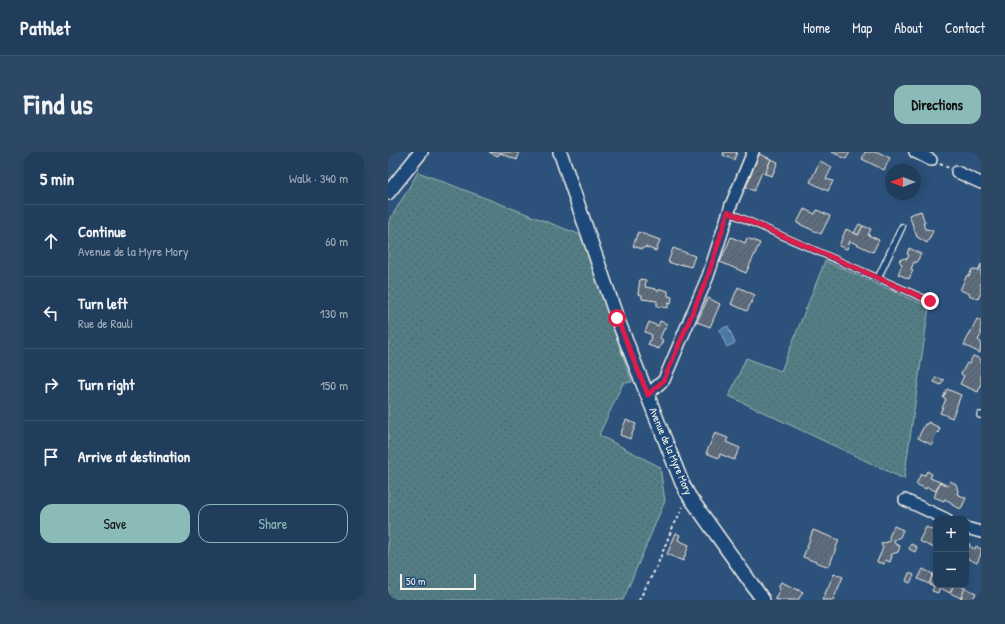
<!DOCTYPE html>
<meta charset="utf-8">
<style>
body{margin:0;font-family:"Patrick Hand",sans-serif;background:#2d4865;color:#f1f3f6}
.controls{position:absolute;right:12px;bottom:12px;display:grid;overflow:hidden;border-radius:8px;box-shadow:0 4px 16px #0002}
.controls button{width:36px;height:36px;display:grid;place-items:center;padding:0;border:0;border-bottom:1px solid #3e5672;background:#213d5c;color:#f1f3f6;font:20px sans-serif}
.compass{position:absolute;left:497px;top:12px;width:36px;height:36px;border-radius:50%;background:#213d5c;box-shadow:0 4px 16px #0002;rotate:270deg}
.scale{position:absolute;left:12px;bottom:10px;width:76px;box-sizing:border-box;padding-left:4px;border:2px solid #f4f1e8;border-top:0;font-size:11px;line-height:14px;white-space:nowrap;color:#f4f1e8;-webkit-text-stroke:3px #1f4a7a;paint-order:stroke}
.stop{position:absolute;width:12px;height:12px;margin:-9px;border:3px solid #e11d48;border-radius:50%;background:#fff}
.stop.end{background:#e11d48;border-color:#fff;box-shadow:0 1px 4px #0008}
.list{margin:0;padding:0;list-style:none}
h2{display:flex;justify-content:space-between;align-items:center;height:52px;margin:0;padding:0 16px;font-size:17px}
h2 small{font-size:13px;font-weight:400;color:#a2aebb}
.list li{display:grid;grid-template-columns:26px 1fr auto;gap:12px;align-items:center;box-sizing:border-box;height:72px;padding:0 16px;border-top:1px solid #3e5672}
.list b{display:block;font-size:15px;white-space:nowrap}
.list p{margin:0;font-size:13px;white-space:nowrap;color:#a2aebb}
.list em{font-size:13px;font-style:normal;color:#a2aebb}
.actions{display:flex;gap:8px;padding:12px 16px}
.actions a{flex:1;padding:9px 0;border:1px solid #8bbbb9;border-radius:12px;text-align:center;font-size:14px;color:#8bbbb9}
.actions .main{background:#8bbbb9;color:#111}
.icon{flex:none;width:22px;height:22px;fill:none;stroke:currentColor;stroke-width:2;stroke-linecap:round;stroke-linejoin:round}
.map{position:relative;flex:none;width:593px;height:448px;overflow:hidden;border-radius:12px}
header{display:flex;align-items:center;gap:24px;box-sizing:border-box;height:56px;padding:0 20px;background:#213d5c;border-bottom:1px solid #3e5672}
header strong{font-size:19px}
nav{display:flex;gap:22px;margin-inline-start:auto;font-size:14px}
.intro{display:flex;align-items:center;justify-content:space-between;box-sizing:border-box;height:96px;padding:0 24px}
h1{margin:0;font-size:28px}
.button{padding:10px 18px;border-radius:12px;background:#8bbbb9;color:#111;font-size:14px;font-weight:700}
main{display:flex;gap:24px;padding:0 24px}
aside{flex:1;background:#213d5c;border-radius:12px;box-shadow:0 4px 16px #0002}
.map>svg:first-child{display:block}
.grass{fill:url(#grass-dots);stroke:#a3b7b6}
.water{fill:url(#water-waves);stroke:#8faac1}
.building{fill:url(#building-hatch);stroke:#f4f1e8}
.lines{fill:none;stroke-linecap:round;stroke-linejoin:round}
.service-casing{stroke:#f4f1e8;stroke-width:8}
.minor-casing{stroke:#f4f1e8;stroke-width:14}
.tertiary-casing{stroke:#f4f1e8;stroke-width:16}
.path{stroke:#f4f1e8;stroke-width:2;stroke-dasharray:3 3;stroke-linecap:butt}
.service{stroke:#1f4a7a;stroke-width:5.5}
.minor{stroke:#1f4a7a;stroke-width:11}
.tertiary{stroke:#1f4a7a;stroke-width:13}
.route{stroke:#e11d48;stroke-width:5}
.labels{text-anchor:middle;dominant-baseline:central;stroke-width:4;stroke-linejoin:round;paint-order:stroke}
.street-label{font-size:11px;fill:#f4f1e8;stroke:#1f4a7a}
</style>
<header>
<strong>Pathlet</strong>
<nav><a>Home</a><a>Map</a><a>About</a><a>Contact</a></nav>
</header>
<div class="intro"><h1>Find us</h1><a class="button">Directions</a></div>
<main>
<aside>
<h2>5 min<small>Walk · 340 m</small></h2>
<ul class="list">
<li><svg class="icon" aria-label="ahead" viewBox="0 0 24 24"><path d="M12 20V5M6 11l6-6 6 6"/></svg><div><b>Continue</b><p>Avenue de la Myre Mory</p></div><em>60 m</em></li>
<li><svg class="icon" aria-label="left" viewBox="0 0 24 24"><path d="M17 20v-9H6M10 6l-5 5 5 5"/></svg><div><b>Turn left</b><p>Rue de Rauli</p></div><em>130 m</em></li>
<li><svg class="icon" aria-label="right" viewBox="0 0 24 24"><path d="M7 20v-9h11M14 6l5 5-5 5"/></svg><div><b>Turn right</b></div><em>150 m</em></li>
<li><svg class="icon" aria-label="arrive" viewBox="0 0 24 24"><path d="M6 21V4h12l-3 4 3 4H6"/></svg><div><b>Arrive at destination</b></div></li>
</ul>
<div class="actions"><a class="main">Save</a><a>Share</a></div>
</aside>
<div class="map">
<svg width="593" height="448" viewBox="0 0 593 448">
<defs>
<pattern id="grass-dots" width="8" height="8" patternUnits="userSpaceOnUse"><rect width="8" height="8" fill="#527d84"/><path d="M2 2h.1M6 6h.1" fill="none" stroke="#4e6568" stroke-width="1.8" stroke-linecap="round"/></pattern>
<pattern id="water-waves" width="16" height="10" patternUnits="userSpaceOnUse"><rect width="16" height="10" fill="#4b7aa7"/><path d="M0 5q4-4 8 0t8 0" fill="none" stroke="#4a647b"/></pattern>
<pattern id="building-hatch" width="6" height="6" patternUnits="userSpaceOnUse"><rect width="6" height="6" fill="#5f6e7f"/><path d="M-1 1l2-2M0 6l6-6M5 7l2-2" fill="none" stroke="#535960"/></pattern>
</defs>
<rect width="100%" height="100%" fill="#2c517b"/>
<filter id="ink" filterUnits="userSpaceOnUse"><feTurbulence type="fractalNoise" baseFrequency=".025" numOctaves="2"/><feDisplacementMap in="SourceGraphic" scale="8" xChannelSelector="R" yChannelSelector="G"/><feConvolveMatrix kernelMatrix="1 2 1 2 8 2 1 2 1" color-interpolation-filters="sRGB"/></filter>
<g filter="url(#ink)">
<g class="grass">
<polygon points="30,20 193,83 244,230 235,231 211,283 272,315 277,349 235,448 0,448 0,71"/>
<polygon points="437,109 541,155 516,327 341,244 358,206 393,219"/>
</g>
<polygon class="water" points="340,174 347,191 339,195 331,178"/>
<g class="building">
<polygon points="101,0 127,0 131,2 129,8 112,1 110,4"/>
<polygon points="336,0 349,0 346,8 335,3"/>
<polygon points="444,0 462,0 458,7"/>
<polygon points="477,0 490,0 502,6 496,18 474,7"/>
<polygon points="371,2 383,7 377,22 374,20 366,39 358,35"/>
<polygon points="383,7 390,10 384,24 377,22"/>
<polygon points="432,9 444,15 438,27 445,29 440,39 422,30"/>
<polygon points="416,57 427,62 429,58 442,64 433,82 409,71"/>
<polygon points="533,59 537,71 535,71 537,77 539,77 545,79 539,91 529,85 521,63"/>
<polygon points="471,72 475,74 470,83 466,81"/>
<polygon points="475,74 483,77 480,83 491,88 485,100 462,89 459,97 451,94 458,77 470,83"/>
<polygon points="250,80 272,88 268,99 257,95 254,97 245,94"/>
<polygon points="343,85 357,91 359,86 372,91 358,121 332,110"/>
<polygon points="285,96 307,104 303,115 292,112 289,113 280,110"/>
<polygon points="521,96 533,102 528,111 526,110 523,117 525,118 521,127 510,122 514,113 511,108 517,106 519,107 521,103 519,102"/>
<polygon points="593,112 593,141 590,147 581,143 582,142 572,138 579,123 581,124 584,117 590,119"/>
<polygon points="252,127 258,128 257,135 268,137 268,138 271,139 272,137 280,139 280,144 284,145 283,152 280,151 280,156 269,154 269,149 254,147 254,143 250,142"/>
<polygon points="350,135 367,143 359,159 343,152"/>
<polygon points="320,146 332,152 322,175 309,170"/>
<polygon points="589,167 593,169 593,183 590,188 593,190 592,201 576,193"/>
<polygon points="272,169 279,172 277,177 276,177 272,186 275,188 271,197 260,193 264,183 257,180 261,170 270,174"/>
<polygon points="585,204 593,207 593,233 590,240 572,232 576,224 573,222 579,211 581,212"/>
<polygon points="548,225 556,228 553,233 546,230"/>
<polygon points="559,237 573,243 564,266 552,261 558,247 555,246"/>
<polygon points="238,268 248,272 242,287 232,283"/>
<polygon points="540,270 552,276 550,281 549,280 545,287 546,288 544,293 530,286 537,272 539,272"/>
<polygon points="327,281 340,286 338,290 352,296 346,308 332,302 331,306 318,301"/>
<polygon points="539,319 544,322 542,326 552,330 548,339 539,335 538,337 528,332 533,322 537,323"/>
<polygon points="562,329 568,332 570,339 569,342 578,346 573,357 564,353 564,351 557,347 556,349 546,345 552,330 560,334"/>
<polygon points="506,374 515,378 512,385 506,388 507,392 512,394 510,400 504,402 503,404 504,404 502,410 497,408 496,412 489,410 495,396 493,392 502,389 501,385"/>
<polygon points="538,375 548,379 548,397 531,389"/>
<polygon points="425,378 451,388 441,415 415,405"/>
<polygon points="288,381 292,383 290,388 301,393 295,409 279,402"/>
<polygon points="578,390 582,392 581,394 587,397 588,394 593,397 593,402 589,411 578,406"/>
<polygon points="523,392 529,395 527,400 521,397"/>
<polygon points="535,417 545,422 541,432 530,427"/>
<polygon points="521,421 526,423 522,431 518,429"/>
<polygon points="446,422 455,425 445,448 434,448"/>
<polygon points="545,422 548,423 548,433 553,433 550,441 544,439 546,434 541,432"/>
<polygon points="393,430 415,440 410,448 390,448 387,447 392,436 390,436"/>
<polygon points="553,433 566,433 562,441 552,436"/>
<polygon points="566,433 570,433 577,436 573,446 562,441"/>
<polygon points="577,436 588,441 585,448 578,448 573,446"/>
</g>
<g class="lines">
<g class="service-casing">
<g id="service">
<polyline points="340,60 542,149"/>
<polyline points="490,126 514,75"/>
<polyline points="592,263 593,263"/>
</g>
</g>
<g class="minor-casing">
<g id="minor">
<polyline points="527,0 543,8"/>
<polyline points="569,20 593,31"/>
<polyline points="259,243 276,228 320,124 343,53 365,0"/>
<polyline points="517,348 558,367"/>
<polyline points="578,376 593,380"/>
</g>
</g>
<g class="tertiary-casing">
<g id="tertiary">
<polyline points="172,0 229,166 294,331 301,344 375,448"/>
<polyline points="0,41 33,0"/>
</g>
</g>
<g class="path">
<polyline points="552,12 561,16"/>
<polyline points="251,448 269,414 283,379 295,355"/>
</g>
<use href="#service" class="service"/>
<use href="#minor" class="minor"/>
<use href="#tertiary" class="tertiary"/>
</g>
</g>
<g class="lines" filter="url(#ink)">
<polyline class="route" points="229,166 260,243 276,228 320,124 340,60 432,100 542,149"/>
</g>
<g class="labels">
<g class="street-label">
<text transform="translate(283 299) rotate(67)">Avenue de la Myre Mory</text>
</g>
</g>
</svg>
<div class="controls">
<button>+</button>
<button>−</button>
</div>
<svg class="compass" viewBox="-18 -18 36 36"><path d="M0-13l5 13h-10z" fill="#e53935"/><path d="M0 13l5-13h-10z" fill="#a2aebb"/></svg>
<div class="scale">50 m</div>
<div class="stop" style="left:229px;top:166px"></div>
<div class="stop end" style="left:542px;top:149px"></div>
</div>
</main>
